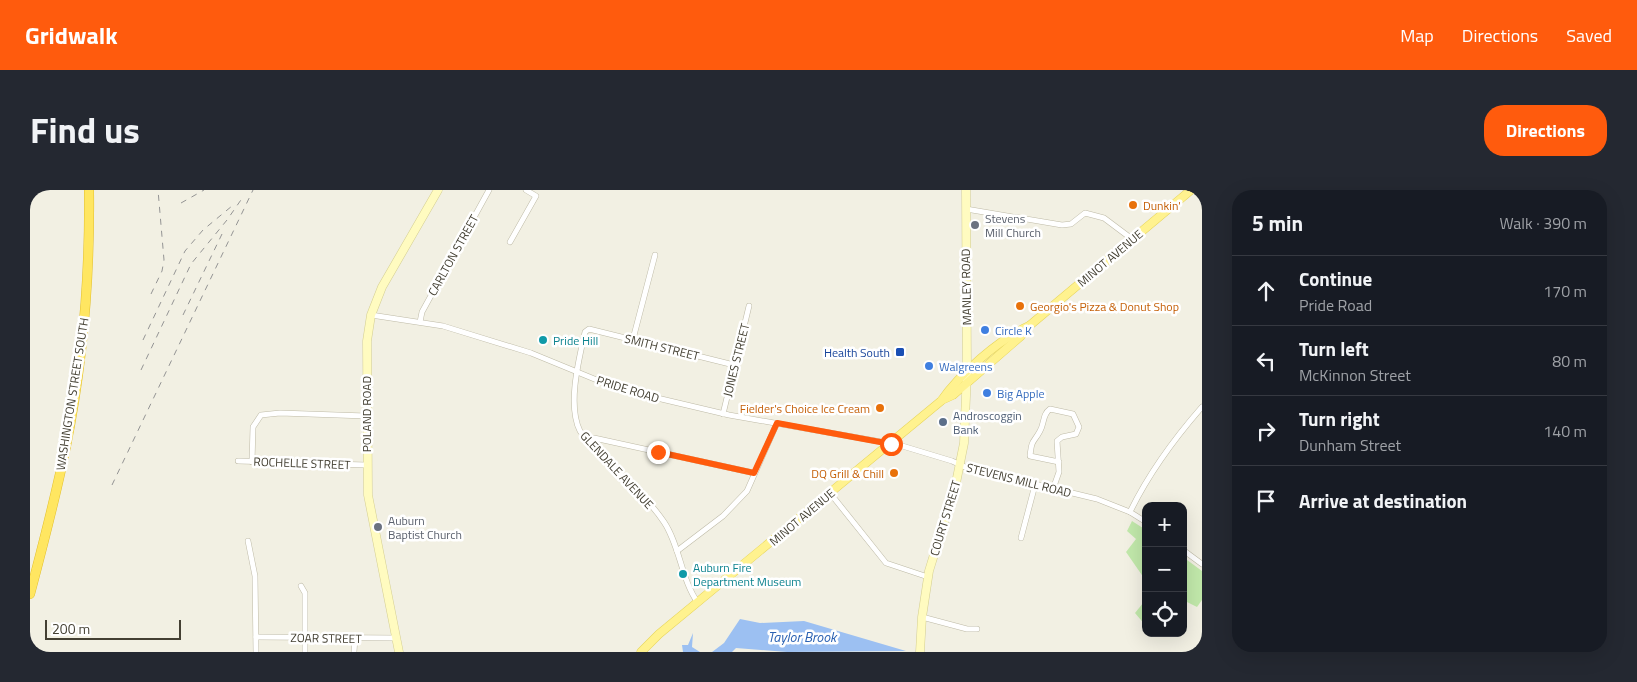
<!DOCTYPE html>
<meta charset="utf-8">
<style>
body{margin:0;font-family:"Titillium Web",sans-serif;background:#242831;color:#f1f3f6}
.controls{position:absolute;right:15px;bottom:15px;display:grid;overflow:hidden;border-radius:10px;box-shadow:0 5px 20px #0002}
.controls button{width:45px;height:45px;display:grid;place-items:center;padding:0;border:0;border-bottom:1px solid #363941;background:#171b24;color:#f1f3f6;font:25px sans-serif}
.scale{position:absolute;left:15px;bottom:12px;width:136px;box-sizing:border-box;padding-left:5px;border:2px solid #444033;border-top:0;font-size:14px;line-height:18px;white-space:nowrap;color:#444033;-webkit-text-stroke:4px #fff;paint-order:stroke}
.stop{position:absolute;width:15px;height:15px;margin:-11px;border:4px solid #ff5b0d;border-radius:50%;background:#fff}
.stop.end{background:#ff5b0d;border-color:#fff;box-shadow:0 1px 5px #0008}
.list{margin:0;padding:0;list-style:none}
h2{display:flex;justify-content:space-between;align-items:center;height:65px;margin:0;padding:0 20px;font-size:21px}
h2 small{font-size:16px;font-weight:400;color:#9ea1a6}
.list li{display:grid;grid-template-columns:32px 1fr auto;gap:15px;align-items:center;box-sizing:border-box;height:70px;padding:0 20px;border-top:1px solid #363941}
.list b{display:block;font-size:19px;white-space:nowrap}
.list p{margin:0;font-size:16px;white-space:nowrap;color:#9ea1a6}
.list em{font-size:16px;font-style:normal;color:#9ea1a6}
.icon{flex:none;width:28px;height:28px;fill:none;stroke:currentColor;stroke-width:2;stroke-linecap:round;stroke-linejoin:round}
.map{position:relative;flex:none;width:1172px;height:462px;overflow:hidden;border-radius:20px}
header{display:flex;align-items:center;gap:30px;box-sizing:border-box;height:70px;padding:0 25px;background:#ff5b0d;color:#fff}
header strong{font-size:24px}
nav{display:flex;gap:28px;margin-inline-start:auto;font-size:18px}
.intro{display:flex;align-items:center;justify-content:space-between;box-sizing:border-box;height:120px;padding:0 30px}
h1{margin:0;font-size:35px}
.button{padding:12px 22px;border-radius:20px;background:#ff5b0d;color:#fff;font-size:18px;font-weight:700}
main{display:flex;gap:30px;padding:0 30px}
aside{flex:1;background:#171b24;border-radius:20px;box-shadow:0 5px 20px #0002}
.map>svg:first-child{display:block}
.green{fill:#c1e8aa}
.water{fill:#9cc0f2}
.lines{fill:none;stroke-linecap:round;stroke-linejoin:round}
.street-casing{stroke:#bebaa6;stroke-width:6}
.secondary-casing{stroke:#d4ce91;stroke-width:9}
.primary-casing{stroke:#e7d55c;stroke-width:9}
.highway-casing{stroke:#e2bf2e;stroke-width:10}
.street{stroke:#fff;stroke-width:5}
.secondary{stroke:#fffbc0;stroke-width:8}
.primary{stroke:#fff28f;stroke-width:8}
.highway{stroke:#ffe661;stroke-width:9}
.rail{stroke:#949494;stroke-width:1;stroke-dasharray:6 6;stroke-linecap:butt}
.route{stroke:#ff5b0d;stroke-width:6}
.food-dot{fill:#e8710a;stroke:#fff;stroke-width:2}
.worship-dot{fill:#6b7280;stroke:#fff;stroke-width:2}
.shop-dot{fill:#3f7fe0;stroke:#fff;stroke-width:2}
.culture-dot{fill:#0f9aa8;stroke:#fff;stroke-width:2}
.transit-dot{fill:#1a4fb4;stroke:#fff;stroke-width:2}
.service-dot{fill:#5c6f8a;stroke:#fff;stroke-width:2}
.labels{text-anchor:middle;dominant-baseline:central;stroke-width:5;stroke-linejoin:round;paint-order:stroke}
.food-label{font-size:12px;fill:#c56008;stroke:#fff;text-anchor:start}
.worship-label{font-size:12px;fill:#5b616d;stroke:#fff;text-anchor:start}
.street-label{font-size:12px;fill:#444033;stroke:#fff}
.shop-label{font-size:12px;fill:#366cbe;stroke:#fff;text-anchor:start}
.culture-label{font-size:12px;fill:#0d838f;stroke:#fff;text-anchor:start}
.transit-label{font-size:12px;fill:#164399;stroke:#fff;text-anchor:end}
.service-label{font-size:12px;fill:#4e5e75;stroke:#fff;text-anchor:start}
.water-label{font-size:14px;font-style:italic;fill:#2a61b2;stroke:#fff}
</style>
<header>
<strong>Gridwalk</strong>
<nav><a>Map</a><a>Directions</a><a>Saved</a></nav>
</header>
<div class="intro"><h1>Find us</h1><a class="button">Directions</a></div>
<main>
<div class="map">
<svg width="1172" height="462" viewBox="0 0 1172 462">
<rect width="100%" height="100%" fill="#f2f0e3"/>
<g class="green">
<polygon points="1102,331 1116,340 1116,391 1096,362 1106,349 1097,341"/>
<polygon points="1153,367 1172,381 1172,410 1167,417 1153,410"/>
<polygon points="1116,403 1116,436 1105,423 1113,413"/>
</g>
<g class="water">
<polygon points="710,429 730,433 774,431 876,461 757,462 706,458 702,462 682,462 694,453"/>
<polygon points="663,443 662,457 670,462 653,462 652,455 658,455"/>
</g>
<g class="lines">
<g class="street-casing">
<g id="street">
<polyline points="936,19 1032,35 1041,34 1055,23 1074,28 1102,49"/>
<polyline points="480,52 506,6 496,0"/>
<polyline points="341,125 413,136 501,163 579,195 606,203 699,225 869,255 922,271 935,277 1067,309 1100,322 1116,332"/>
<polyline points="390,132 392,122 459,0"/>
<polyline points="603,149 625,65"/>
<polyline points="693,224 719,116"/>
<polyline points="557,250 564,248 724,283"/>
<polyline points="208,271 336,275"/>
<polyline points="222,272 223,237 231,225 250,223 336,226"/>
<path d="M 1023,299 L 1029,282 L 1027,251 L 1032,247 L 1046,244 L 1049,237 L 1043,224 L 1020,219 C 1012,225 1015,232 1010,241 C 1003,254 1002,248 1000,266 L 1029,272"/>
<polyline points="800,303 856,373 898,387"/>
<path d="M 1100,322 C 1119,283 1144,249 1172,217"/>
<polyline points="991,348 1005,295"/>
<polyline points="218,351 225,386 226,462"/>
<polyline points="1153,360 1172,374"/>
<polyline points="647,361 693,326 717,301 747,233"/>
<polyline points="271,396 275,403 275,462"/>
<path d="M 668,413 C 651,389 650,356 634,332 C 611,298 575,274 550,241 C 537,215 549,169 555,142 L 559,139 L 704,175"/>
<polyline points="892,427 937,439 947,439"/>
<polyline points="226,447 367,448"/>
<polyline points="324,462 325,448"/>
</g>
</g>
<g class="secondary-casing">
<g id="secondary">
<polyline points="369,462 338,305 337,151 341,125 352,97 408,0"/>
<polyline points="890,462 892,427 899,381 926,293 934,253 937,182 936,0"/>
</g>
</g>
<g class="primary-casing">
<g id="primary">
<polyline points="912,210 923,205 991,146 999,136 1161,0"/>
<path d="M 611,462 L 629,444 L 911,211 C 930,184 969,149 999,136"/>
</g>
</g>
<g class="highway-casing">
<path id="highway" d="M 0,404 C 13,355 26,306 36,256 C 53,172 60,86 59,0"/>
</g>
<use href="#street" class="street"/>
<use href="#secondary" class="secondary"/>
<use href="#primary" class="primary"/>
<use href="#highway" class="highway"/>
<g class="rail">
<polyline points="151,13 174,0"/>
<polyline points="121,104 132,81 134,70 128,0"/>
<polyline points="153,125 192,44"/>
<polyline points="113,150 155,61 173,40 202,16"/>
<polyline points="111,180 161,74 197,30 213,7"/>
<polyline points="82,295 223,0"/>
</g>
</g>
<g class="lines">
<polyline class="route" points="628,262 724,283 747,233 861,254"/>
</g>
<g class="food-dot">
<circle cx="1103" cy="15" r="5"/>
<circle cx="990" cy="116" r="5"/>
<circle cx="850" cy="218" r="5"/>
<circle cx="864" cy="283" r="5"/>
</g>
<g class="worship-dot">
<circle cx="945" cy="35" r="5"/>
<circle cx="348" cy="337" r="5"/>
</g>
<g class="shop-dot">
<circle cx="955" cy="140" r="5"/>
<circle cx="899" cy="176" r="5"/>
<circle cx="957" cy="203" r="5"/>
</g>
<g class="culture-dot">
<circle cx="513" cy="150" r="5"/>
<circle cx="653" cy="384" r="5"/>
</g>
<rect class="transit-dot" x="865" y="157" width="10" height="10" rx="2.5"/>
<circle class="service-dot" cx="913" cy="232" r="5"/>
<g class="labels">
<g class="food-label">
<text x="1113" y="15">Dunkin'</text>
<text x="1000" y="116">Georgio's Pizza &amp; Donut Shop</text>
<text x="840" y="218" text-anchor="end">Fielder's Choice Ice Cream</text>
<text x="854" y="283" text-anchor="end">DQ Grill &amp; Chill</text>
</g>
<g class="worship-label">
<text x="955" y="28">Stevens<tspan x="955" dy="14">Mill Church</tspan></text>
<text x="358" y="330">Auburn<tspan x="358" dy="14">Baptist Church</tspan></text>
</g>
<g class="street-label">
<text transform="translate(423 65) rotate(-61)">CARLTON STREET</text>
<text transform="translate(1080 68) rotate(-40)">MINOT AVENUE</text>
<text transform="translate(936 97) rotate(-91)">MANLEY ROAD</text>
<text transform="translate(632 157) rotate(14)">SMITH STREET</text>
<text transform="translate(706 170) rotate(-76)">JONES STREET</text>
<text transform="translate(598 199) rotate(17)">PRIDE ROAD</text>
<text transform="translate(42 204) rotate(-81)">WASHINGTON STREET SOUTH</text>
<text transform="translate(336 224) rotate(-90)">POLAND ROAD</text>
<text transform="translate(272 273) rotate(2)">ROCHELLE STREET</text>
<text transform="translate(587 280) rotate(47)">GLENDALE AVENUE</text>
<text transform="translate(989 290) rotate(14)">STEVENS MILL ROAD</text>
<text transform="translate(772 327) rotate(-40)">MINOT AVENUE</text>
<text transform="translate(915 328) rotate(-73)">COURT STREET</text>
<text transform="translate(296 448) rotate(1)">ZOAR STREET</text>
</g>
<g class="shop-label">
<text x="965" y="140">Circle K</text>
<text x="909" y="176">Walgreens</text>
<text x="967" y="203">Big Apple</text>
</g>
<g class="culture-label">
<text x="523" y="150">Pride Hill</text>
<text x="663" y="377">Auburn Fire<tspan x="663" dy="14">Department Museum</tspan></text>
</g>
<g class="transit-label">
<text x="860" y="162">Health South</text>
</g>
<g class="service-label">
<text x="923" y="225">Androscoggin<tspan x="923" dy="14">Bank</tspan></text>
</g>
<g class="water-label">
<text x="772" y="446">Taylor Brook</text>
</g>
</g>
</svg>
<div class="controls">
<button>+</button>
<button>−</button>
<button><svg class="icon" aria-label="locate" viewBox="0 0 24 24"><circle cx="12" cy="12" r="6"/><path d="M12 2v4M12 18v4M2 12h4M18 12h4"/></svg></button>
</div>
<div class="scale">200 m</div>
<div class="stop" style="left:861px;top:254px"></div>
<div class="stop end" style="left:628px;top:262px"></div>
</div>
<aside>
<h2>5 min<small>Walk · 390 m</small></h2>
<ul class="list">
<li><svg class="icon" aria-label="ahead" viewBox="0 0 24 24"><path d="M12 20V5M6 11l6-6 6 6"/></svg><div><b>Continue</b><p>Pride Road</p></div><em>170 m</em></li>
<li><svg class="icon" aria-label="left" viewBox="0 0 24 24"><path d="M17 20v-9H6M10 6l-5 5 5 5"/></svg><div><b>Turn left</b><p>McKinnon Street</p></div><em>80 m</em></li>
<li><svg class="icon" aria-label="right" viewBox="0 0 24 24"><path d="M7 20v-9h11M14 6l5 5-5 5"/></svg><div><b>Turn right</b><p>Dunham Street</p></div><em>140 m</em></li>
<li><svg class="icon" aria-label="arrive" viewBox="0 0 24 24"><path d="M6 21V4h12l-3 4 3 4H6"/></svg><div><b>Arrive at destination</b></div></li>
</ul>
</aside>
</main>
